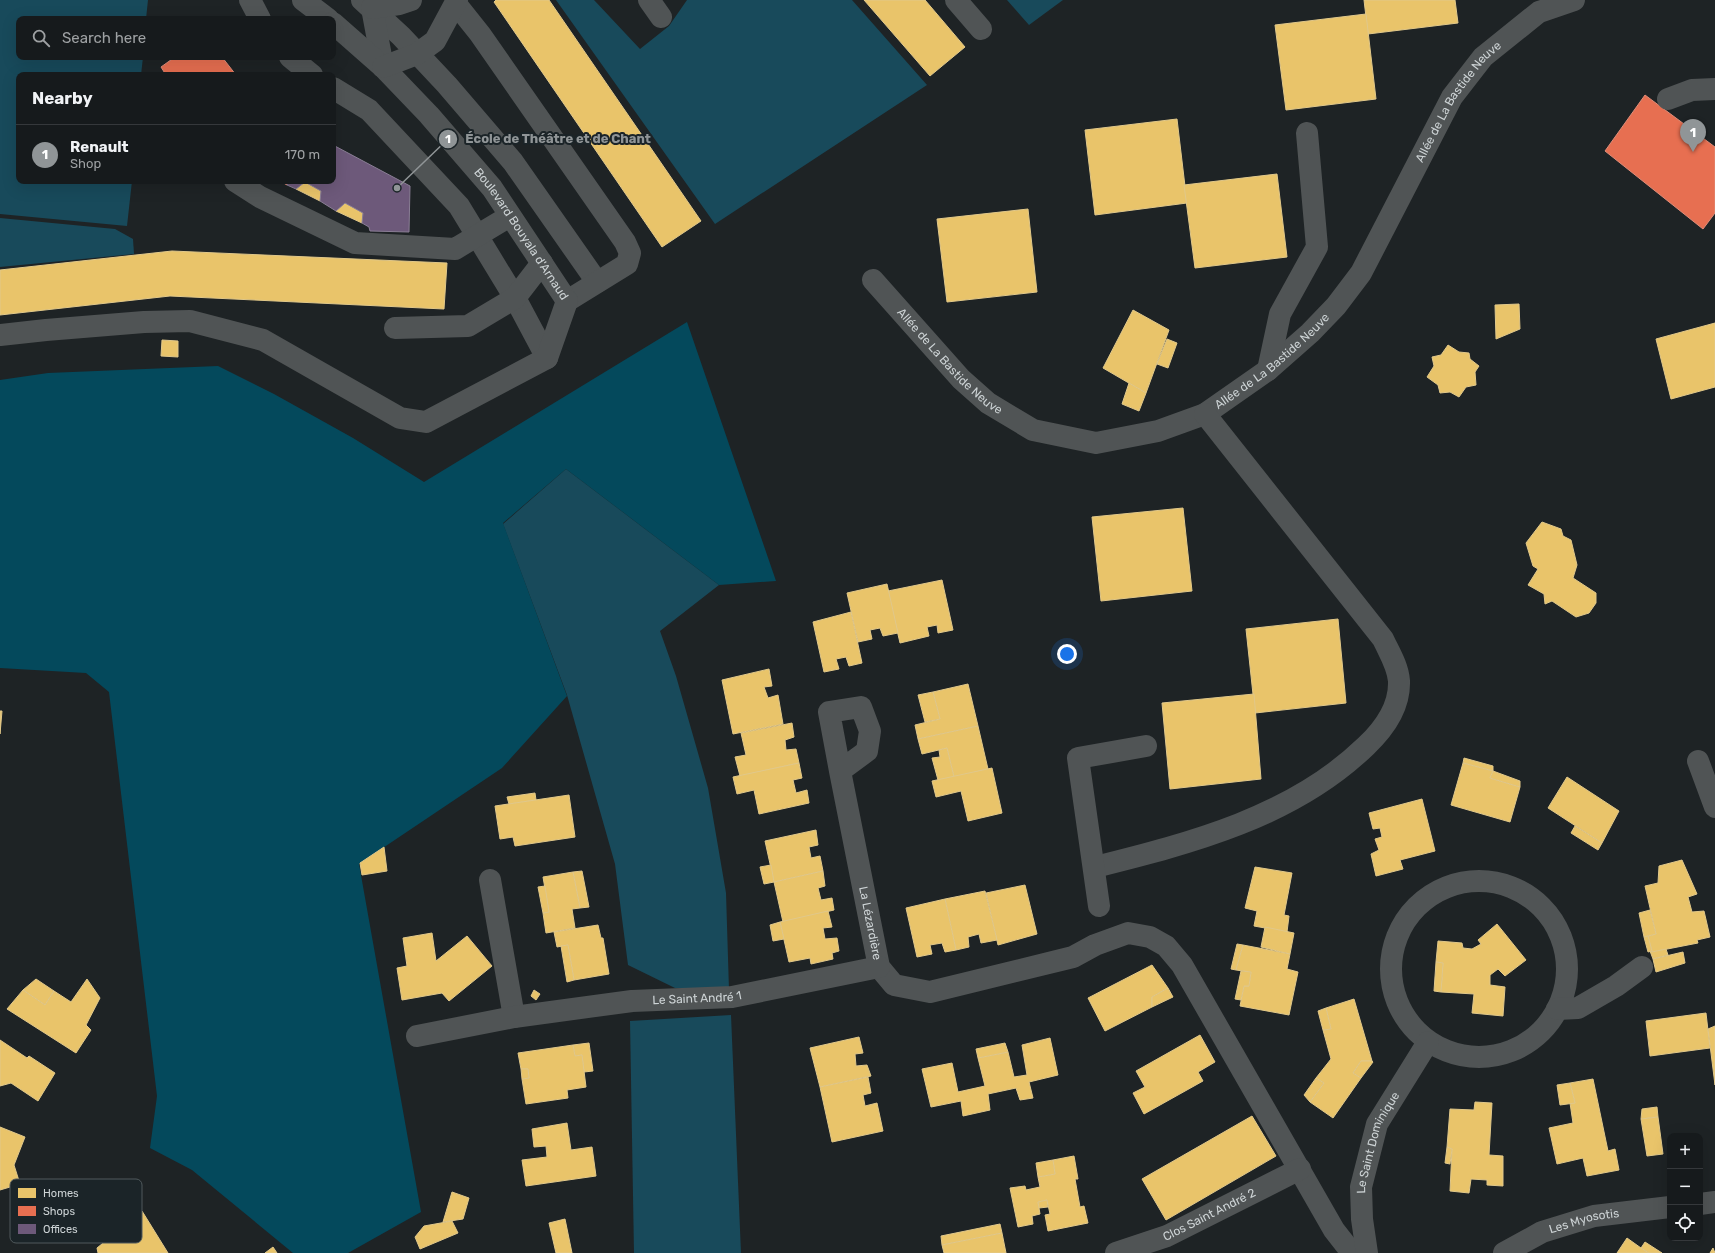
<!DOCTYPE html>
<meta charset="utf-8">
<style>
body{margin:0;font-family:Rubik,sans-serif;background:#232729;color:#f1f3f6}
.controls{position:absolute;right:12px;bottom:12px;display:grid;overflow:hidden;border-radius:8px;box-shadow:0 4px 16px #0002}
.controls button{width:36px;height:36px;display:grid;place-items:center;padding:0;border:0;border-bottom:1px solid #35383b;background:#161a1c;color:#f1f3f6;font:20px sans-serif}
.you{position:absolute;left:1067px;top:654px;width:14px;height:14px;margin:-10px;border:3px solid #fff;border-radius:50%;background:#1a73e8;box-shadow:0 0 0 6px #1a73e833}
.badge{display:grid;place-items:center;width:26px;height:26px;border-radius:50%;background:#909597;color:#fff;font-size:13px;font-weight:700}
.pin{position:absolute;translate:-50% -33px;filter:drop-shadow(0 1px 2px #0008)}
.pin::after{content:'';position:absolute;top:21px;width:14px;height:12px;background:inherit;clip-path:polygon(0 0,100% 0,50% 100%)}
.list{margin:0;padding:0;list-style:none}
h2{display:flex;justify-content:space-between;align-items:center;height:52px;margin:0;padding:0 16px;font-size:17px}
h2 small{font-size:13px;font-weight:400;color:#9ea1a3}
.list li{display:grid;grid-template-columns:26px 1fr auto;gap:12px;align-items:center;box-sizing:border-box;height:60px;padding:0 16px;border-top:1px solid #35383b}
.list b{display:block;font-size:15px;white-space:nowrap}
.list p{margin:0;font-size:13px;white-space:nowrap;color:#9ea1a3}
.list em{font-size:13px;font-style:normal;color:#9ea1a3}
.icon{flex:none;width:22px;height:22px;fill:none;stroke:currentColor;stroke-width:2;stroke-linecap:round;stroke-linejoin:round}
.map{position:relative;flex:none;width:1715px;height:1253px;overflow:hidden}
.search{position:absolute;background:#161a1c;box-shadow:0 4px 16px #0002;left:16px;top:16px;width:320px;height:44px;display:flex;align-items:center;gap:10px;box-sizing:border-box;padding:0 14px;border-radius:8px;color:#9ea1a3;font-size:15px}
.panel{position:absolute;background:#161a1c;box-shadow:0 4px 16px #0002;left:16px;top:72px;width:320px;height:112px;border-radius:8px}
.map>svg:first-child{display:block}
.green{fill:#184a5b}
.forest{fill:#04495c}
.homes{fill:#e9c46a;stroke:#e1c88a}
.shops{fill:#e76f51;stroke:#df8d79}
.offices{fill:#6d597a;stroke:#8a7e95}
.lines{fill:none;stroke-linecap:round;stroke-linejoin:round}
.minor{stroke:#505455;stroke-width:22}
.labels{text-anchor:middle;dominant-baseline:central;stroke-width:4;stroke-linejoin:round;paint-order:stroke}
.street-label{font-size:12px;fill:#cdd3d5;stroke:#1b2428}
.key{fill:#1b2428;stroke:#50595c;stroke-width:1}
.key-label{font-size:11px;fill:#cdd3d5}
.leader{fill:none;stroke:#909597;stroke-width:1.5}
.callout-dot{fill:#909597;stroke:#1b2428;stroke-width:1.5}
.mark-label{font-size:12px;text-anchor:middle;font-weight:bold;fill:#fff}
.callout-label{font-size:13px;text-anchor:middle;font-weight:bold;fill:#909597;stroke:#1b2428;stroke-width:4;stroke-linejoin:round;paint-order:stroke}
</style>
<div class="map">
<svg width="1715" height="1253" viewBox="0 0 1715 1253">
<rect width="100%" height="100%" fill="#1e2325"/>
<g class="green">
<polygon points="0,0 148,0 146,19 19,19 19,57 143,57 141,75 19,75 19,181 132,181 127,226 0,214"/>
<polygon points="556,0 594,0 640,49 669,26 687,0 852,0 927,85 715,224"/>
<polygon points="1007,0 1063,0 1029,25"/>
<polygon points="0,218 115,229 133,239 134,254 0,267"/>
<polygon points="566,469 719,585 660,631 676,676 708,788 726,893 729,990 675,988 628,965 615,864 567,695 503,524"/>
<polygon points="731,1015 741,1253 634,1253 630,1021"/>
</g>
<polygon class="forest" points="687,322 776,581 719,585 566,469 503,523 567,696 502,768 359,864 421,1212 348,1253 293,1253 192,1170 150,1148 157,1096 109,692 86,673 0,668 0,380 48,373 218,366 274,394 353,438 424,482"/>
<g class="homes">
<polygon points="496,0 549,0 701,221 662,247 494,2"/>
<polygon points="864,0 925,0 965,47 930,76"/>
<polygon points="1364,0 1455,0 1458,23 1368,34"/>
<polygon points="1366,14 1376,99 1286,110 1275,25"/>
<polygon points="1177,119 1187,203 1095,215 1085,130"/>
<polygon points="1277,174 1287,257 1195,268 1184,185"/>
<polygon points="305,182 321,191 320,201 296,189"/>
<polygon points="345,203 363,213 362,223 336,211"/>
<polygon points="1028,209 1037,292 947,302 937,219"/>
<polygon points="172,251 447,263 444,309 170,296 0,315 0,270"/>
<polygon points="1519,304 1520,329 1496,339 1495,305"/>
<polygon points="1133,310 1169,330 1146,393 1103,368"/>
<polygon points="1715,323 1715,387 1671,399 1656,339"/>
<polygon points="1167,339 1177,343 1168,368 1157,364"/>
<polygon points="162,340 178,341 178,357 161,356"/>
<polygon points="1448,345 1459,352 1469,353 1470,359 1479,366 1475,372 1476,385 1466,387 1459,397 1450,392 1440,393 1438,385 1427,377 1434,366 1432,357 1441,355"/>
<polygon points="1129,383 1146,393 1139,411 1122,404"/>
<polygon points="1183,508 1192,591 1101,601 1092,517"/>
<polygon points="1542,522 1561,529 1563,536 1571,540 1577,565 1573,578 1596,593 1596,603 1589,613 1576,617 1552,601 1545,604 1544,594 1528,585 1538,569 1533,566 1526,543"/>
<polygon points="942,580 953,630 938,633 937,625 927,627 929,636 900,643 888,591"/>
<polygon points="887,584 898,633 883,636 880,628 870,630 872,639 858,642 847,593"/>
<polygon points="851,612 862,663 849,666 846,657 836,659 839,669 824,672 813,622"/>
<polygon points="1338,619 1346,703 1255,713 1246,629"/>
<polygon points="769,669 772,686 764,687 768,698 778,695 783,724 733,734 722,680"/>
<polygon points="968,684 978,726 918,739 915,725 940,719 933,692"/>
<polygon points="933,692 940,719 925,722 918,695"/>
<polygon points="1254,694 1261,779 1170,789 1162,703"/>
<polygon points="0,711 2,711 0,734"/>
<polygon points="792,723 794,737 785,740 786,750 796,749 799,763 740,776 735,757 746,755 741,733"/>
<polygon points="978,726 988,769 954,777 947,748 922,754 918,739"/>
<polygon points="947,748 954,777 938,780 932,758 940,757 939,750"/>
<polygon points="1464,758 1493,766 1493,771 1463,763"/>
<polygon points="799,763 802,778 793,780 796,793 807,790 809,803 759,814 754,790 737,794 733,777"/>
<polygon points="1463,763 1493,771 1490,778 1520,787 1510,822 1451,805"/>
<polygon points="992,768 1002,813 968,821 961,791 936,797 932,781"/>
<polygon points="1493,771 1520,781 1520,787 1490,778"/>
<polygon points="1567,777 1619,811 1602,843 1548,808"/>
<polygon points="535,793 536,800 509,804 507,797"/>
<polygon points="569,795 575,837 515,846 513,837 500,839 495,806"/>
<polygon points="1422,799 1435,851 1400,860 1403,869 1376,876 1371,854 1379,850 1375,839 1382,837 1380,828 1373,829 1369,813"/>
<polygon points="1575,826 1602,843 1598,850 1571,833"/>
<polygon points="816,830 818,845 809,847 811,858 820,856 823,871 774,882 765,841"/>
<polygon points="384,847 387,871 362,875 360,863"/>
<polygon points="1682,860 1697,894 1688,897 1692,912 1704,911 1710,937 1697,940 1698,943 1652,952 1648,936 1656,934 1645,886 1658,883 1659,866"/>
<polygon points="771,865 774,882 764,884 760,867"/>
<polygon points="1255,867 1292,873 1284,915 1289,916 1287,932 1254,926 1257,911 1245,908"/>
<polygon points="582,871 589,907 580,908 573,872"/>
<polygon points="823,871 825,886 818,888 821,900 832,898 834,910 783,922 774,882"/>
<polygon points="573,872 580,908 572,909 575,928 546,933 543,913 549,912 543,877"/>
<polygon points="1025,885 1037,934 998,945 986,893"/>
<polygon points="545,886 549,912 543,913 538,887"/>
<polygon points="985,891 997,940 981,943 979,934 968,937 969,947 956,950 945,899"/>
<polygon points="945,899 956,950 945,952 942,943 930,945 932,954 917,957 906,908"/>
<polygon points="1650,910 1656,934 1644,937 1639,913"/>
<polygon points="828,911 832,927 823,928 825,939 837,938 839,951 832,953 833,959 811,964 810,958 789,962 780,922"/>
<polygon points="780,922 784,939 773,941 770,925"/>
<polygon points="1497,924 1526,960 1505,976 1498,969 1490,975 1490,985 1505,987 1503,1016 1472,1013 1474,994 1441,992 1443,963 1436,962 1438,941 1462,943 1463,948 1472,949 1481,944 1478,940"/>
<polygon points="598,925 601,938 603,938 609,974 574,980 568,945 557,947 554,932"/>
<polygon points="1265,927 1294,933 1290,954 1261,947"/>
<polygon points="432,933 436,961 467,936 492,966 449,1001 442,993 402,1000 397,968 407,966 403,938"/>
<polygon points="1648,936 1652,951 1648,952 1644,937"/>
<polygon points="1237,944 1243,945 1236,970 1231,969"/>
<polygon points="568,945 574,980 567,982 561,946"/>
<polygon points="1243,945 1290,954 1287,969 1298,972 1289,1015 1240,1006 1244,986 1249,986 1251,972 1236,970"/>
<polygon points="1666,949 1668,955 1653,959 1650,951 1652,952"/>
<polygon points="1683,952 1685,963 1656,972 1653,959"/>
<polygon points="1436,962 1443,963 1441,992 1434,991"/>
<polygon points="1152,965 1168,988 1152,997 1152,1007 1105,1031 1088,998"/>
<polygon points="1241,971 1251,972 1249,986 1244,986 1241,1000 1235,999"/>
<polygon points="36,979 54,991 45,1005 23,990"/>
<polygon points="87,979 100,998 86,1025 91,1030 76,1053 7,1009 23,990 45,1005 54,991 71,1002"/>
<polygon points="1168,988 1173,997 1152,1007 1152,997"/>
<polygon points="534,990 540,994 536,1000 531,996"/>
<polygon points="1354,999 1372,1061 1361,1061 1353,1073 1361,1078 1333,1118 1310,1102 1324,1083 1316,1078 1331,1059 1323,1030 1331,1029 1326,1008"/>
<polygon points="1326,1008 1331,1029 1323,1030 1318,1011"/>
<polygon points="1706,1013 1710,1048 1650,1056 1646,1021"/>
<polygon points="1715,1026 1715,1085 1708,1029"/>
<polygon points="1200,1035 1215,1062 1198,1072 1203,1081 1144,1114 1133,1093 1145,1087 1136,1071"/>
<polygon points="859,1037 863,1053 855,1054 856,1066 867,1065 871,1076 820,1087 810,1048"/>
<polygon points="1050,1038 1058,1075 1029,1082 1033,1098 1020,1100 1016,1088 988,1094 990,1110 963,1116 961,1101 931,1107 922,1069 952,1063 958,1092 985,1086 978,1058 1008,1052 1014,1077 1027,1075 1022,1045"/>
<polygon points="0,1040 27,1058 29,1056 55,1073 38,1101 11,1083 0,1086"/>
<polygon points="589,1043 593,1071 584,1072 582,1055 575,1056 573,1045"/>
<polygon points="1005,1043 1008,1052 978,1058 976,1049"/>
<polygon points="573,1045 575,1056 582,1055 586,1087 567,1090 568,1098 526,1104 522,1079 529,1078 528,1069 521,1069 518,1053"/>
<polygon points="1361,1061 1372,1061 1373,1062 1361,1078 1353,1073"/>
<polygon points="521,1069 528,1069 529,1078 522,1079"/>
<polygon points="868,1077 871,1093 863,1095 865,1106 877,1103 883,1131 832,1142 820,1087"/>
<polygon points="1316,1078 1324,1083 1310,1102 1304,1095"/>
<polygon points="1593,1079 1608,1151 1615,1149 1619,1170 1587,1176 1583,1158 1557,1164 1549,1128 1573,1123 1570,1103 1575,1103 1570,1083"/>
<polygon points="1570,1083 1575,1103 1560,1105 1557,1085"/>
<polygon points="1475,1102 1492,1103 1489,1155 1503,1156 1503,1186 1487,1185 1487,1180 1471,1179 1469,1193 1450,1191 1452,1149 1447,1147 1450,1109 1474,1110"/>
<polygon points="1657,1107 1658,1117 1641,1119 1642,1109"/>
<polygon points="1252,1116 1276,1156 1166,1220 1142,1179"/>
<polygon points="1658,1117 1663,1154 1647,1156 1641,1119"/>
<polygon points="567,1123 571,1150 592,1147 596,1176 526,1186 522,1160 547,1157 546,1146 534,1147 532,1129"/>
<polygon points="0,1127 25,1137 14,1165 20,1184 0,1190"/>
<polygon points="1447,1147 1452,1149 1450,1164 1445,1163"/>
<polygon points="1074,1156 1078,1179 1075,1179 1080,1207 1084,1206 1088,1223 1048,1231 1045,1215 1050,1214 1047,1200 1038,1202 1040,1214 1032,1216 1033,1224 1018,1227 1010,1188 1025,1186 1026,1190 1040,1187 1038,1177 1055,1174 1053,1160"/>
<polygon points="1053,1160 1055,1174 1038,1177 1036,1163"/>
<polygon points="452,1192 469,1198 463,1219 443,1222"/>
<polygon points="1047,1200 1048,1207 1039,1208 1038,1202"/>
<polygon points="142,1211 168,1253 98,1253 97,1248"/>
<polygon points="565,1219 572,1253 556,1253 549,1223"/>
<polygon points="452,1221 458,1233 420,1249 415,1237 424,1226"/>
<polygon points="1000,1224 1002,1233 942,1245 941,1236"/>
<polygon points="1002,1233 1006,1253 944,1253 942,1245"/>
<polygon points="1627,1238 1641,1248 1649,1253 1617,1253"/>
<polygon points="1645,1242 1662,1253 1649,1253 1641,1248"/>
<polygon points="273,1247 277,1253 265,1253"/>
<polygon points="1713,1248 1715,1253 1710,1253"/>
</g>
<g class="shops">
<polygon points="175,57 222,57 236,75 166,75 161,67"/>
<polygon points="1645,95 1715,147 1715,213 1703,229 1605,151"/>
<polygon points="280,181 289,181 287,185"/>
</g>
<polygon class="offices" points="333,145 410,186 409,232 370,231 369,227 362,223 363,213 345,203 336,211 320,201 321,191 305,182 296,189 287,185 289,181 333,181"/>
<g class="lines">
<g class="minor">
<polyline points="250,0 260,19"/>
<polyline points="303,0 328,19"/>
<polyline points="362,0 401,36 447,85 513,162 597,282"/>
<polyline points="649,0 661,17"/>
<polyline points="956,0 981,29"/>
<polyline points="456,4 480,34 625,242 630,253 627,264 567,301"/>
<polyline points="372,8 383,67"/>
<polyline points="372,8 399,4 411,0"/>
<path id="s1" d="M 333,23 L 383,67 L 429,115 L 492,188 L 567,301"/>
<polyline points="290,57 312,75"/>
<polyline points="383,67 417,54 435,41 457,0"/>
<polyline points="333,88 369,110 459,206 515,298 547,358"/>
<polyline points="1668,99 1692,90 1715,89"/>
<polyline points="235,181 260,197 355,243 455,249 510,216"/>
<path id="s2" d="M 873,280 L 961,379 L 988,403 L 1033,430 L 1096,443 L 1158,431 L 1205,414 L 1268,370 L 1310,333 L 1336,306 L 1361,273 L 1452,97 L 1483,57 L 1539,12 L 1574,0"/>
<polyline points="395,328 468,326 515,298 542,263"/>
<polyline points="0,335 46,330 144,322 190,321 263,340 400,418 426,422 547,358 567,301"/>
<polyline points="1268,370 1280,314 1317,247 1307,133"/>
<polyline points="1698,761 1715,807"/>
<path id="s3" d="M 840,771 L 829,712 L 861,707 L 870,731 L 867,751 L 840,771 L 879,967 L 894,985 L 930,992 L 1073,957 L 1095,945 L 1128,933 L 1150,937 L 1166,946 L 1182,965 L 1334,1230 L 1352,1253"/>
<path d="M 1095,867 C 1191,843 1293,817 1366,746 C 1384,729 1400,708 1399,681 C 1398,666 1389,652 1383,639 L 1205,414"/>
<polyline points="490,880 514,1017"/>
<circle cx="1479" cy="969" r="88"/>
<polyline points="1099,906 1078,758 1146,746"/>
<polyline points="1557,1009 1578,1008 1616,986 1642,967"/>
<path id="s4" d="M 417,1036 L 514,1017 L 632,1001 L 732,997 L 879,967"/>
<polyline points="1700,1204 1715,1202"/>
<path id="s5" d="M 1116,1253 L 1167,1236 L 1300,1169"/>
<path id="s6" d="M 1367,1253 L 1362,1219 L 1361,1187 L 1377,1124 L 1428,1042"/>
<path id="s7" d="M 1504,1253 L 1542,1232 L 1594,1216 L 1670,1207"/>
</g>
</g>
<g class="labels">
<g class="street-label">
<text stroke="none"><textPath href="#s2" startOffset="808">Allée de La Bastide Neuve</textPath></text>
<text stroke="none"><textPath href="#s1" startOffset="284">Boulevard Bouyala d'Arnaud</textPath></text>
<text stroke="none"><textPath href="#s2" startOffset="112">Allée de La Bastide Neuve</textPath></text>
<text stroke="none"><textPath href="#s2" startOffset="484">Allée de La Bastide Neuve</textPath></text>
<text stroke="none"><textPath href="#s3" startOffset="327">La Lézardière</textPath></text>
<text stroke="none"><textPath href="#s4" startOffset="283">Le Saint André 1</textPath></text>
<text stroke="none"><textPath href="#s6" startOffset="114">Le Saint Dominique</textPath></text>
<text stroke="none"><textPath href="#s5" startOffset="101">Clos Saint André 2</textPath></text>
<text stroke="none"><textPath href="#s7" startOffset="87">Les Myosotis</textPath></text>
</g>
</g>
<rect x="10" y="1179" width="132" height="64" rx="6" class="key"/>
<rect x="18" y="1188" width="18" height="10" fill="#e9c46a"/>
<rect x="18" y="1206" width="18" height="10" fill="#e76f51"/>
<rect x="18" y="1224" width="18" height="10" fill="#6d597a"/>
<g class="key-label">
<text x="43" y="1197">Homes</text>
<text x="43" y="1215">Shops</text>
<text x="43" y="1233">Offices</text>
</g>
<path class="leader" d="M397 188L448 139"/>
<g class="callout-dot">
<circle cx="397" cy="188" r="4"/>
<circle cx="448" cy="139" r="10"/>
</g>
<g class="mark-label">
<text x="448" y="143">1</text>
</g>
<g class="callout-label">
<text x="558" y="143">École de Théâtre et de Chant</text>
</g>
</svg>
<div class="controls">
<button>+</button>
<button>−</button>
<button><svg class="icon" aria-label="locate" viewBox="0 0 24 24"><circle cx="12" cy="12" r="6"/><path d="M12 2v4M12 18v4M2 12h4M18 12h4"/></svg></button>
</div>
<div class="you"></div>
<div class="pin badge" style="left:1693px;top:152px">1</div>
<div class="search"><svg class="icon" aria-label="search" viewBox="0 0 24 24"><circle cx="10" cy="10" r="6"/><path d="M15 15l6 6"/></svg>Search here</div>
<section class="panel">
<h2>Nearby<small></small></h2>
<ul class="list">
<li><span class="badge">1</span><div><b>Renault</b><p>Shop</p></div><em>170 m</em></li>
</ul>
</section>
</div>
